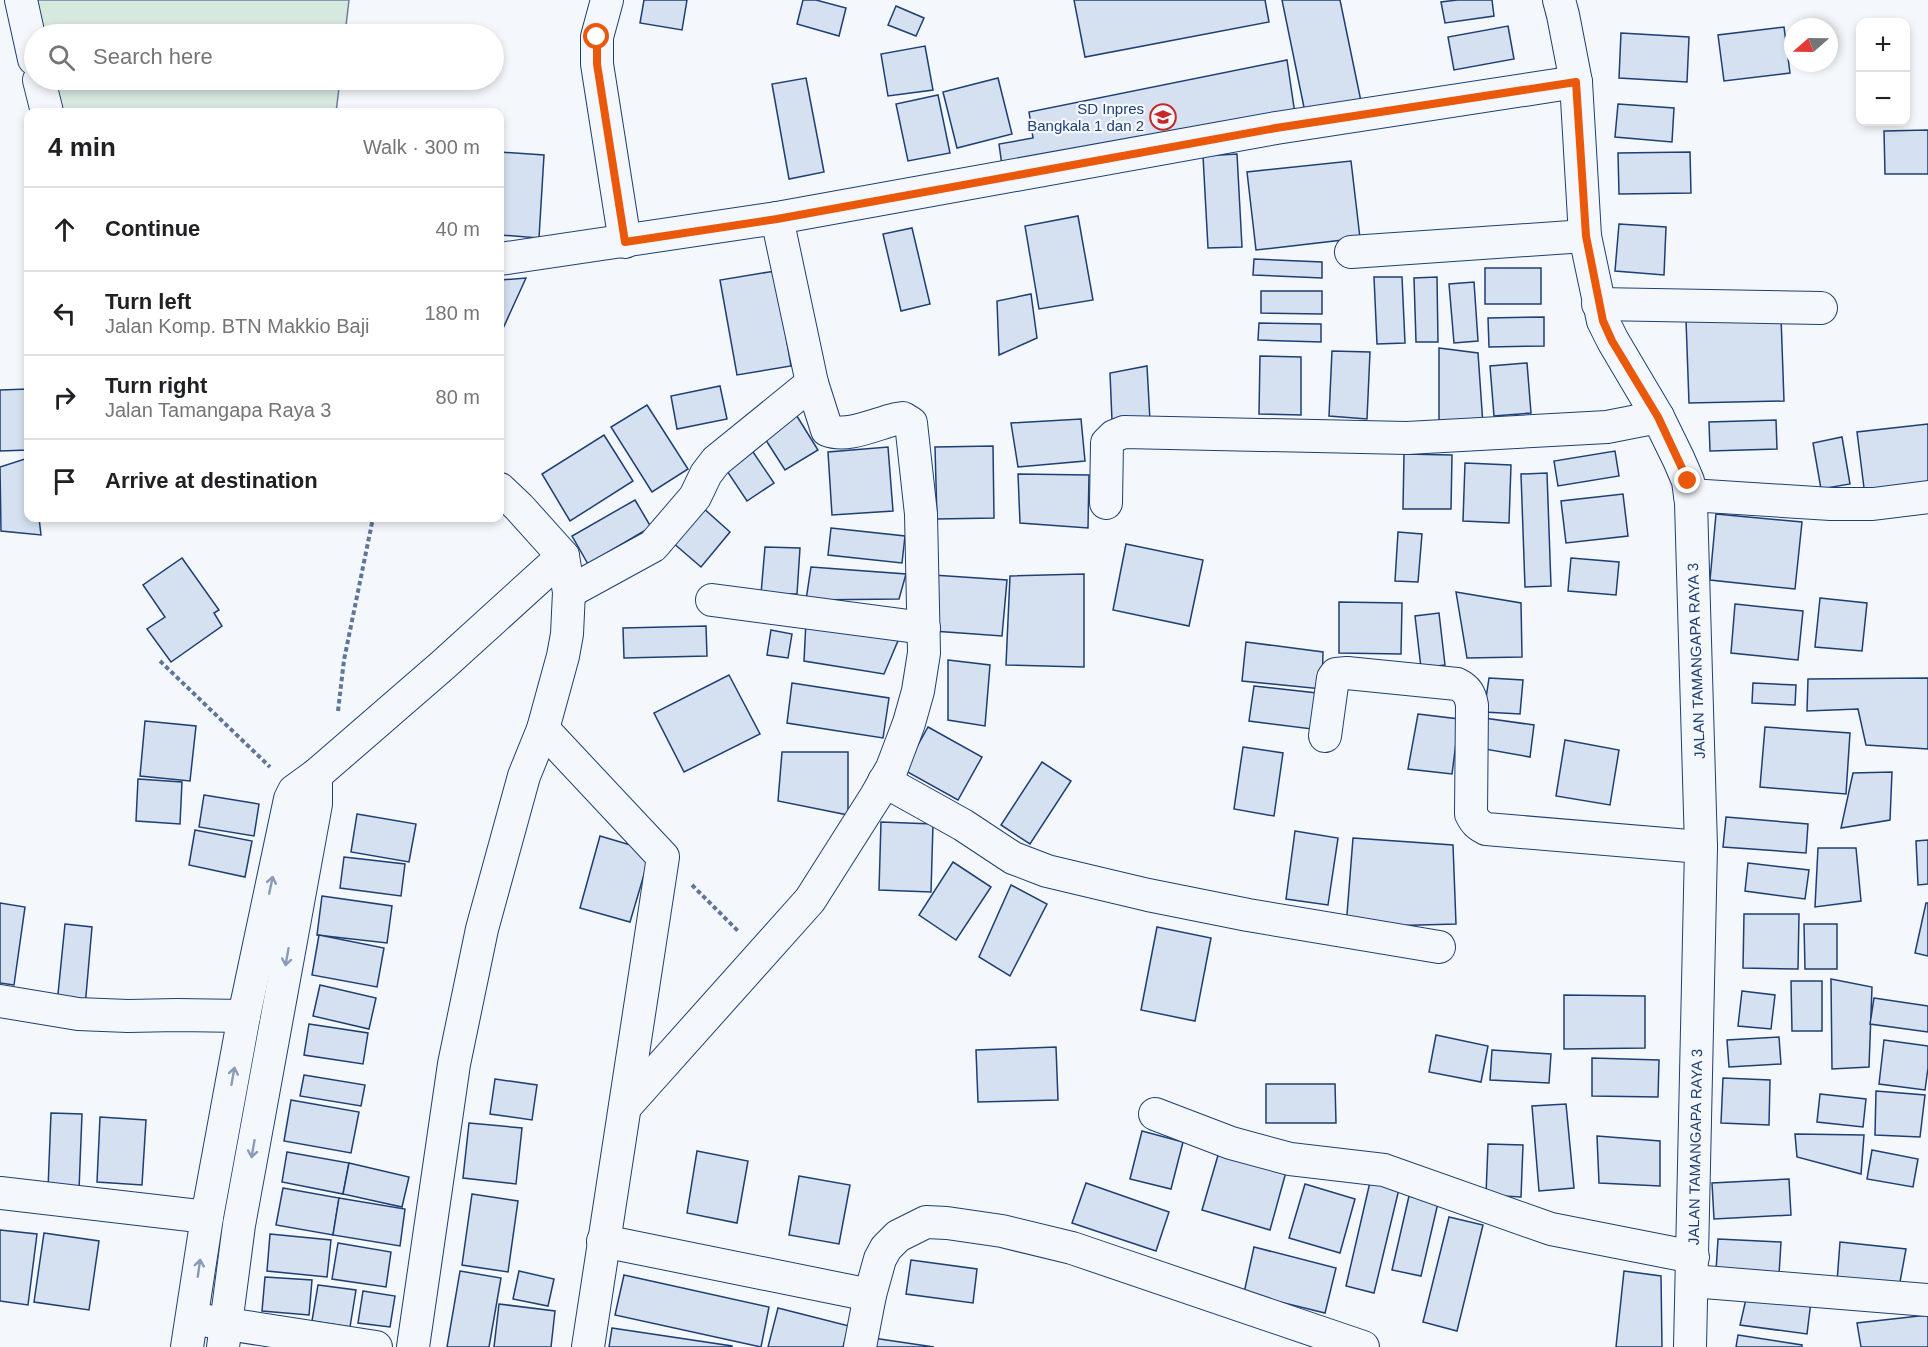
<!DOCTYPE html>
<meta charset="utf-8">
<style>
body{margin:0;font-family:Arial,sans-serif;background:#f2f2f2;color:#202124}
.controls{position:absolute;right:18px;top:18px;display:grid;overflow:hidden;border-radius:12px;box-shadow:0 3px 9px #0003}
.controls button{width:54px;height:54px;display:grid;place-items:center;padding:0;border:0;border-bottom:2px solid #e0e0e0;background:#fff;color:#202124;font:30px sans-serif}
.compass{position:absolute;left:1784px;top:18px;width:54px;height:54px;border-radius:50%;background:#fff;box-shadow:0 3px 9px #0003;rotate:250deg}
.stop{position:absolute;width:18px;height:18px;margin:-14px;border:4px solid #ea580c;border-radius:50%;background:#fff}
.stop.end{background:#ea580c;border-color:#fff;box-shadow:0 2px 6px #0008}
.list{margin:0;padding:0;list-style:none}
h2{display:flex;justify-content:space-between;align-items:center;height:78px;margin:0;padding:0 24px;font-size:26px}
h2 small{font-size:20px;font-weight:400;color:#757577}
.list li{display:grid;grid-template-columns:39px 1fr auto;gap:18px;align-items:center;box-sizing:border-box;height:84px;padding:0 24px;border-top:2px solid #e0e0e0}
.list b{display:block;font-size:22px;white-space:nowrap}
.list p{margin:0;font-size:20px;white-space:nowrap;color:#757577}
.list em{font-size:20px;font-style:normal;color:#757577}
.icon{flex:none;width:33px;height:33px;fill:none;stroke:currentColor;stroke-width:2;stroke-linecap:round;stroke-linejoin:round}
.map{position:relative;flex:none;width:1928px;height:1347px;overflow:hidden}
.search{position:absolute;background:#fff;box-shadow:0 3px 9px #0003;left:24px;top:24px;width:480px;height:66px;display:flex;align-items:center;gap:15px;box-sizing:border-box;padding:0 21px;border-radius:33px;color:#757577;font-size:22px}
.panel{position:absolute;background:#fff;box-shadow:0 3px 9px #0003;left:24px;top:108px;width:480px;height:414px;border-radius:12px}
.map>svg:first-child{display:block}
.green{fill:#d7e8df;stroke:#687fa3;stroke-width:1.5}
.building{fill:#d5e0f0;stroke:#1d3f73;stroke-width:1.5}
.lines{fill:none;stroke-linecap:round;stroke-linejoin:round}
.street-casing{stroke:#1d3f73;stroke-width:34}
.path{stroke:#5e769c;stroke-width:4;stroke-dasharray:4.5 3;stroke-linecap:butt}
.street{stroke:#f4f7fb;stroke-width:32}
.oneway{stroke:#889bb7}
.route{stroke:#ea580c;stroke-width:8}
.labels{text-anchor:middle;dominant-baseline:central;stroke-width:4.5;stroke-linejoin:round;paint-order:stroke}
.poi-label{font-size:15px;fill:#1d3f73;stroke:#f4f7fb;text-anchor:end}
.street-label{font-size:15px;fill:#1d3f73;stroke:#f4f7fb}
</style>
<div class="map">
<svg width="1928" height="1347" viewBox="0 0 1928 1347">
<rect width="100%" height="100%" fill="#f4f7fb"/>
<g class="green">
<polygon points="36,0 349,0 345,34 44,34"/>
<polygon points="53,80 340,80 336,112 60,112"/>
</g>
<g class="building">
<polygon points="644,0 687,0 682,30 640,23"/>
<polygon points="803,0 816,0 846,8 839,36 797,24"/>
<polygon points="1074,0 1265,0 1269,22 1085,57"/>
<polygon points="1282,0 1340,0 1363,111 1307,122"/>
<polygon points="1457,0 1492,0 1494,16 1445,23 1441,2"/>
<polygon points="896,6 924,18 916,36 888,25"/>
<polygon points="1508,26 1514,59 1454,70 1448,37"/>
<polygon points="1784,27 1790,73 1724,81 1718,35"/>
<polygon points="1621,33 1689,37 1687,82 1619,78"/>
<polygon points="925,46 933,90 888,96 881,54"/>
<polygon points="1287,60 1296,121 1003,173 999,144 1033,138 1029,112"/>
<polygon points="806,78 824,172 789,179 772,84"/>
<polygon points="998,78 1012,134 957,148 943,92"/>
<polygon points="938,95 950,153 908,161 896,104"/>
<polygon points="1618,104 1674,108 1672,142 1615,137"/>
<polygon points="1928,130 1928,174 1885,174 1884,131"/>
<polygon points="500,152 544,155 539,238 500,235"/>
<polygon points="1690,152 1691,193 1619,194 1618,153"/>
<polygon points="1237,154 1242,247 1208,248 1203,156"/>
<polygon points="1351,161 1360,238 1256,250 1247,172"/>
<polygon points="1078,216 1093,300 1039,309 1025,226"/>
<polygon points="1619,224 1666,227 1664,275 1615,271"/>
<polygon points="912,228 930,304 901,311 883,234"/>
<polygon points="1254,259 1322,262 1322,278 1253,275"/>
<rect x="1485" y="268" width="56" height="36"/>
<polygon points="775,271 791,366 737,375 720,280"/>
<polygon points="1374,277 1402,277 1405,343 1377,344"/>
<polygon points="1437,277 1438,342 1416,342 1414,278"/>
<polygon points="526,278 500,335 500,280"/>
<polygon points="1474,282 1478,341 1454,343 1449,284"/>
<polygon points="1261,291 1322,291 1322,314 1261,313"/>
<polygon points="1031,294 1037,338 999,355 997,301"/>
<polygon points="1544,317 1544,346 1489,347 1488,318"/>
<polygon points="1781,317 1784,401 1689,403 1686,320"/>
<polygon points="1259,323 1321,324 1321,342 1258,340"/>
<polygon points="1439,348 1478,353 1483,425 1439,423"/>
<polygon points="1332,351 1370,352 1367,419 1329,416"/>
<polygon points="1260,356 1301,357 1301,415 1259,414"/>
<polygon points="1527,363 1531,413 1494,416 1490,366"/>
<polygon points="1147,366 1150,421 1112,421 1110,373"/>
<polygon points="720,386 727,419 677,429 671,396"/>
<polygon points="28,389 28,450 0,451 0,390"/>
<polygon points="647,405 688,469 652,492 611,427"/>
<polygon points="795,413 818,450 785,470 762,434"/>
<polygon points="1081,419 1085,461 1018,467 1011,423"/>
<polygon points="1776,420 1777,449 1710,451 1709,422"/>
<polygon points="1928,424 1928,488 1865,496 1857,432"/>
<polygon points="604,435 633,481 570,521 542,474"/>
<polygon points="1842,437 1850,484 1821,489 1813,443"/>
<polygon points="993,446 994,518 937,519 935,447"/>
<polygon points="888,447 893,511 832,515 828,452"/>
<polygon points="751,449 774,483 747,501 725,468"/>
<polygon points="1615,451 1619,476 1558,486 1554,461"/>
<polygon points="1404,454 1452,455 1451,509 1403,509"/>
<polygon points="28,458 28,518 39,518 41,535 1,531 0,467"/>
<polygon points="1465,463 1511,465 1509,523 1463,521"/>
<polygon points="1547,473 1551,586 1525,587 1521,474"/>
<polygon points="1018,474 1089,475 1088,528 1020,523"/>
<polygon points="1623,494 1628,536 1566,543 1561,501"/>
<polygon points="635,500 651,527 588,564 572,536"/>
<polygon points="702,507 730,532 701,567 672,542"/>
<polygon points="1716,514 1802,522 1795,589 1710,580"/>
<polygon points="831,528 905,536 902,563 828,555"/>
<polygon points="1398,532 1422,534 1418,582 1395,581"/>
<polygon points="1126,544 1203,560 1189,626 1113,610"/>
<polygon points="765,547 800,548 797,594 761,594"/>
<polygon points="182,558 219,610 214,613 222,626 171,662 147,629 165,617 143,585"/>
<polygon points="1571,558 1619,562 1616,595 1568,591"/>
<polygon points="811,567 906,574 899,599 806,600"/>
<polygon points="1084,574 1084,667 1006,665 1010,576"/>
<polygon points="933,575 1007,580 1002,636 933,631"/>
<polygon points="1456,592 1521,603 1522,657 1467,658"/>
<polygon points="1820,598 1867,603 1862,651 1815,647"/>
<polygon points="1339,602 1402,603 1401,654 1339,653"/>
<polygon points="1735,604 1803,611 1798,660 1731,653"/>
<polygon points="1439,613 1445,665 1421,668 1415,616"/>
<polygon points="806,621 900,636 884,674 804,661"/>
<polygon points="706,626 707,656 624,658 623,628"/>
<polygon points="771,630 792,634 788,658 767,655"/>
<polygon points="1246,642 1323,652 1322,689 1242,681"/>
<polygon points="948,660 990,665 985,726 948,720"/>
<polygon points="729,675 760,734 684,772 654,713"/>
<polygon points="1489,678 1523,680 1520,714 1484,712"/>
<polygon points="1928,678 1928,749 1866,745 1858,709 1807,711 1808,679"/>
<polygon points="792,683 889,698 883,738 787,723"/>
<polygon points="1753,683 1796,685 1795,705 1752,703"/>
<polygon points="1254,686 1317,693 1312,729 1249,721"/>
<polygon points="1418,714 1459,719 1452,774 1408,769"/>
<polygon points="1484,718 1534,725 1530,757 1479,748"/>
<polygon points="145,721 196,726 190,781 140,776"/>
<polygon points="928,727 982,757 958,800 904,770"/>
<polygon points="1765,727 1850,733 1846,794 1760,787"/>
<polygon points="1565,740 1619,750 1610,805 1556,796"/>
<polygon points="1243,747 1283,753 1274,816 1234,809"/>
<polygon points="782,752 848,752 848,815 778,801"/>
<polygon points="1042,762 1071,781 1030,844 1001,825"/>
<polygon points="1892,772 1890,820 1841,828 1853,773"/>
<polygon points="138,779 182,782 180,824 136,821"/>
<polygon points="204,795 259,804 254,836 199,827"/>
<polygon points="357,814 416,824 409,862 351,852"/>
<polygon points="1726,817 1808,824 1806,853 1723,847"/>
<polygon points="881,822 933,824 931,892 879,890"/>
<polygon points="195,830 252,841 245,877 189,865"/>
<polygon points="1295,831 1338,838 1328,905 1286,899"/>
<polygon points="600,836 651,851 630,922 580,908"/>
<polygon points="1353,838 1453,845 1456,924 1346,927"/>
<polygon points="1928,840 1928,884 1918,885 1916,841"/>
<polygon points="1818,848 1856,848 1861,901 1815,907"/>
<polygon points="344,857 405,864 401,896 340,888"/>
<polygon points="953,862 991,887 956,940 919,915"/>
<polygon points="1748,863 1809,870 1805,899 1745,891"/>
<polygon points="1011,885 1047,904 1010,976 979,957"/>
<polygon points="322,896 392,906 387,943 317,935"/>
<polygon points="0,903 25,907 14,985 0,983"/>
<polygon points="1926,903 1928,903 1928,956 1915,953"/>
<polygon points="1744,914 1799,914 1798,969 1743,968"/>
<polygon points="65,924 92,927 85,1007 57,1004"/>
<polygon points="1804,924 1837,924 1837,969 1805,969"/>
<polygon points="1157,927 1211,938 1195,1021 1141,1010"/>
<polygon points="319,935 384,948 377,987 312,975"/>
<polygon points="1831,979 1872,987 1869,1067 1832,1069"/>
<polygon points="1791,981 1822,981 1822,1031 1792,1031"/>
<polygon points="320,985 376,998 369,1029 313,1016"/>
<polygon points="1742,991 1775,995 1771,1029 1738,1026"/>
<polygon points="1564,995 1645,996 1645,1048 1564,1049"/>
<polygon points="1874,998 1928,1006 1928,1032 1870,1024"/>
<polygon points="309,1024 368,1033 363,1064 304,1055"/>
<polygon points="1436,1035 1488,1046 1481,1082 1429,1072"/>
<polygon points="1779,1037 1781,1064 1729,1067 1727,1040"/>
<polygon points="1884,1040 1928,1046 1928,1068 1925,1090 1879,1084"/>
<polygon points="1056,1047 1058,1100 978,1102 976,1050"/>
<polygon points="1492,1050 1551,1054 1549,1083 1490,1080"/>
<polygon points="1592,1058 1659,1060 1658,1097 1592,1096"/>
<polygon points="304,1075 365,1085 361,1106 300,1096"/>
<polygon points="1723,1078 1770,1080 1769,1125 1721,1123"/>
<polygon points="495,1079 537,1085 532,1120 490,1114"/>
<polygon points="1266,1084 1335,1084 1336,1123 1266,1123"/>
<polygon points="1876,1091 1925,1095 1920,1137 1875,1135"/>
<polygon points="1820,1094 1866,1099 1863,1127 1817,1122"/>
<polygon points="291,1100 359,1112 351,1153 284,1141"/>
<polygon points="1566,1104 1574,1188 1539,1191 1532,1106"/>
<polygon points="51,1113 82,1114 79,1190 48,1189"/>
<polygon points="100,1117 146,1120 142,1185 97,1182"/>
<polygon points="469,1123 522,1128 516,1184 463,1178"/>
<polygon points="1142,1131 1183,1142 1171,1189 1130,1179"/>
<polygon points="1795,1134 1864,1135 1861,1174 1797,1157"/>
<polygon points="1597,1136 1660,1141 1660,1186 1599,1183"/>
<polygon points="1488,1144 1523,1145 1521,1197 1486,1195"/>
<polygon points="1872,1150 1918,1159 1913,1187 1867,1179"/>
<polygon points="697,1151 748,1161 737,1223 687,1213"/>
<polygon points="287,1152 349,1163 343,1194 282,1182"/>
<polygon points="1219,1152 1286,1172 1270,1230 1202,1210"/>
<polygon points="349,1163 409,1177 402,1207 343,1194"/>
<polygon points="799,1176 850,1185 839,1244 789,1235"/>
<polygon points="1789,1179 1791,1215 1714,1219 1712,1183"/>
<polygon points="1370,1182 1399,1189 1374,1293 1346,1286"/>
<polygon points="1086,1183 1169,1212 1156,1251 1072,1223"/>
<polygon points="1305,1184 1355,1199 1340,1253 1289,1238"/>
<polygon points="283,1188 339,1198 333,1235 276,1225"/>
<polygon points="472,1194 518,1201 508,1272 462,1265"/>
<polygon points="1409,1196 1438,1203 1421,1276 1392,1270"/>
<polygon points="339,1198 405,1209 400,1246 333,1235"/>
<polygon points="1449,1217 1483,1225 1457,1331 1423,1322"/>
<polygon points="0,1230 37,1234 28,1305 0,1301"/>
<polygon points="44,1233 99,1241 89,1310 34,1302"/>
<polygon points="270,1234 331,1240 327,1277 267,1271"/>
<polygon points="1718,1239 1781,1242 1779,1275 1716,1271"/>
<polygon points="1840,1242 1906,1249 1900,1282 1837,1282"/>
<polygon points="338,1243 391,1252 386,1287 332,1279"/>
<polygon points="1254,1247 1336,1268 1325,1313 1244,1293"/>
<polygon points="911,1260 977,1269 973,1303 906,1294"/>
<polygon points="460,1271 501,1278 489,1347 447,1347"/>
<polygon points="519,1271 554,1279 548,1306 513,1299"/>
<polygon points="1624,1271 1661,1276 1662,1347 1616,1347"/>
<polygon points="624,1275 769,1307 761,1347 615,1315"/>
<polygon points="265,1277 312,1280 309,1315 262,1311"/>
<polygon points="318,1285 356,1290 350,1327 312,1321"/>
<polygon points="363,1291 395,1296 390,1327 358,1323"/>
<polygon points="1746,1299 1811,1301 1807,1334 1740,1325"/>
<polygon points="499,1304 555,1311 551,1347 494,1347"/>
<polygon points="778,1308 849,1326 843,1347 768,1347"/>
<polygon points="1928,1315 1928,1347 1861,1347 1857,1323"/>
<polygon points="612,1328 732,1346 732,1347 609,1347"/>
<polygon points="1738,1335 1802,1345 1802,1347 1736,1347"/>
<polygon points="873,1338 934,1347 872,1347"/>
</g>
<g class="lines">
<g class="street-casing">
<g id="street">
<polyline points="21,0 34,59"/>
<polyline points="607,0 597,37 597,64 625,242"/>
<polyline points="1559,0 1563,15 1576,82 1585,236 1603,321 1613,341 1658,417 1679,460 1688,481 1691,503 1701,847 1690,1347"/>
<polyline points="39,80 47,112"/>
<polyline points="1351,252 1585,236"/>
<polyline points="500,259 777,218 1276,128 1576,82"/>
<polyline points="1598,304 1821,308"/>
<polyline points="1690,495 1831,504 1873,504 1928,497"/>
<polyline points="1106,503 1107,443 1114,436 1124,432 1407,438 1607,427 1658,417"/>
<polyline points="569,592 653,546 695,497 706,474 716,461 812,383"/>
<polyline points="712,600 924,628"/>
<polyline points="543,729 663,857 588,1347"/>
<path d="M 1325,736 L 1333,678 L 1336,674 L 1347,673 L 1457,684 C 1467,689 1470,694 1472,705 L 1471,814 C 1475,822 1478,825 1486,829 L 1701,847"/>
<polyline points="884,781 963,825 1013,858 1047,871 1148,895 1248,915 1439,947"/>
<polyline points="0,1001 78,1014 128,1016 177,1015 244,1016"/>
<path d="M 625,1107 L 810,900 L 876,796 L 892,768 L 909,723 L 918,691 L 924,653 L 921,514 L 911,423 L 903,418 L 896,419 C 875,424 848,438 827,430 L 812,383 L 777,218"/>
<polyline points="1155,1114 1231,1143 1290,1159 1384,1170 1551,1229 1693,1257"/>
<polyline points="0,1193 207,1217"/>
<polyline points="603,1241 870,1295"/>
<polyline points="1692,1281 1928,1300"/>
<polyline points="208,1321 376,1347"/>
<polyline points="187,1347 207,1217 244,1016 290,799 294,791 316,775 443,665 563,556 519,507 500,489"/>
<polyline points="223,1347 239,1225 316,804 316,775"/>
<polyline points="413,1347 454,1064 482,929 524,776 543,729 563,656 567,634 569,592 563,556"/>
<polyline points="860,1347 870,1295 880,1259 886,1248 898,1236 926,1222 947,1223 1002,1231 1072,1248 1363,1347"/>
</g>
</g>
<g class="path">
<polyline points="160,661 270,767"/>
<polyline points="338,711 344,660 373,518"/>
<polyline points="692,885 738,931"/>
</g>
<use href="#street" class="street"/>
</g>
<defs><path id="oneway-shaft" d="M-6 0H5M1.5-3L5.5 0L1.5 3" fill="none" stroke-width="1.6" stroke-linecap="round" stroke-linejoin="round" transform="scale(1.5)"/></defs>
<g class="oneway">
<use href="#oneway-shaft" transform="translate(271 885) rotate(-78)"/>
<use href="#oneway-shaft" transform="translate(287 957) rotate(100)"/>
<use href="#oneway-shaft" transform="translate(233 1076) rotate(-80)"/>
<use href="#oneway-shaft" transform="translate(253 1149) rotate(100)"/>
<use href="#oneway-shaft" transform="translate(199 1268) rotate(-82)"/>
</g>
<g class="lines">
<polyline class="route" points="597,37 597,64 625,242 777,219 1276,128 1576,82 1586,236 1603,321 1612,341 1658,417 1688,481"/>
</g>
<defs>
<g id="school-ring" transform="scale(1.35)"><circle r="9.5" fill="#f4f7fb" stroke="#c62828" stroke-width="1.5"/><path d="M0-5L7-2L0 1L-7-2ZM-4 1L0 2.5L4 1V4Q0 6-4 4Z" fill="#c62828"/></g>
</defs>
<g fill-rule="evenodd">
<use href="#school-ring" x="1163" y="117"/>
</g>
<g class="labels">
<g class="poi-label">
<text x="1144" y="108">SD Inpres<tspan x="1144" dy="17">Bangkala 1 dan 2</tspan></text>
</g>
<g class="street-label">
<text transform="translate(1696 661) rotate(-92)">JALAN TAMANGAPA RAYA 3</text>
<text transform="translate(1695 1147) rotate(-89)">JALAN TAMANGAPA RAYA 3</text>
</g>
</g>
</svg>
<div class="controls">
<button>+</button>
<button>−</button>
</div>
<svg class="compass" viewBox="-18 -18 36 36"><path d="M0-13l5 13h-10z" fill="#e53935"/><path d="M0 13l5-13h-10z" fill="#757577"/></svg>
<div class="stop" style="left:597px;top:37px"></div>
<div class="stop end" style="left:1688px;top:481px"></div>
<div class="search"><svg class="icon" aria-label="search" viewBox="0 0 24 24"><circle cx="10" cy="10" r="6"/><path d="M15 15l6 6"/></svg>Search here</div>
<section class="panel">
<h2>4 min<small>Walk · 300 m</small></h2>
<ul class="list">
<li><svg class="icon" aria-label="ahead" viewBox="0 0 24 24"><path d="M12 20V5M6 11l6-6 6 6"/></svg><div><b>Continue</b></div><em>40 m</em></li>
<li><svg class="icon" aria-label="left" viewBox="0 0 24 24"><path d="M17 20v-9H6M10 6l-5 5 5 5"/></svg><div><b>Turn left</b><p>Jalan Komp. BTN Makkio Baji</p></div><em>180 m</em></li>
<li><svg class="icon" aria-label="right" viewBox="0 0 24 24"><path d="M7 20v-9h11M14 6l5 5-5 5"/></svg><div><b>Turn right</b><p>Jalan Tamangapa Raya 3</p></div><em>80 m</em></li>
<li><svg class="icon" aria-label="arrive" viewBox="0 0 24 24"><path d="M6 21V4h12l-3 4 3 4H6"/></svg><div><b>Arrive at destination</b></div></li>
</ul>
</section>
</div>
